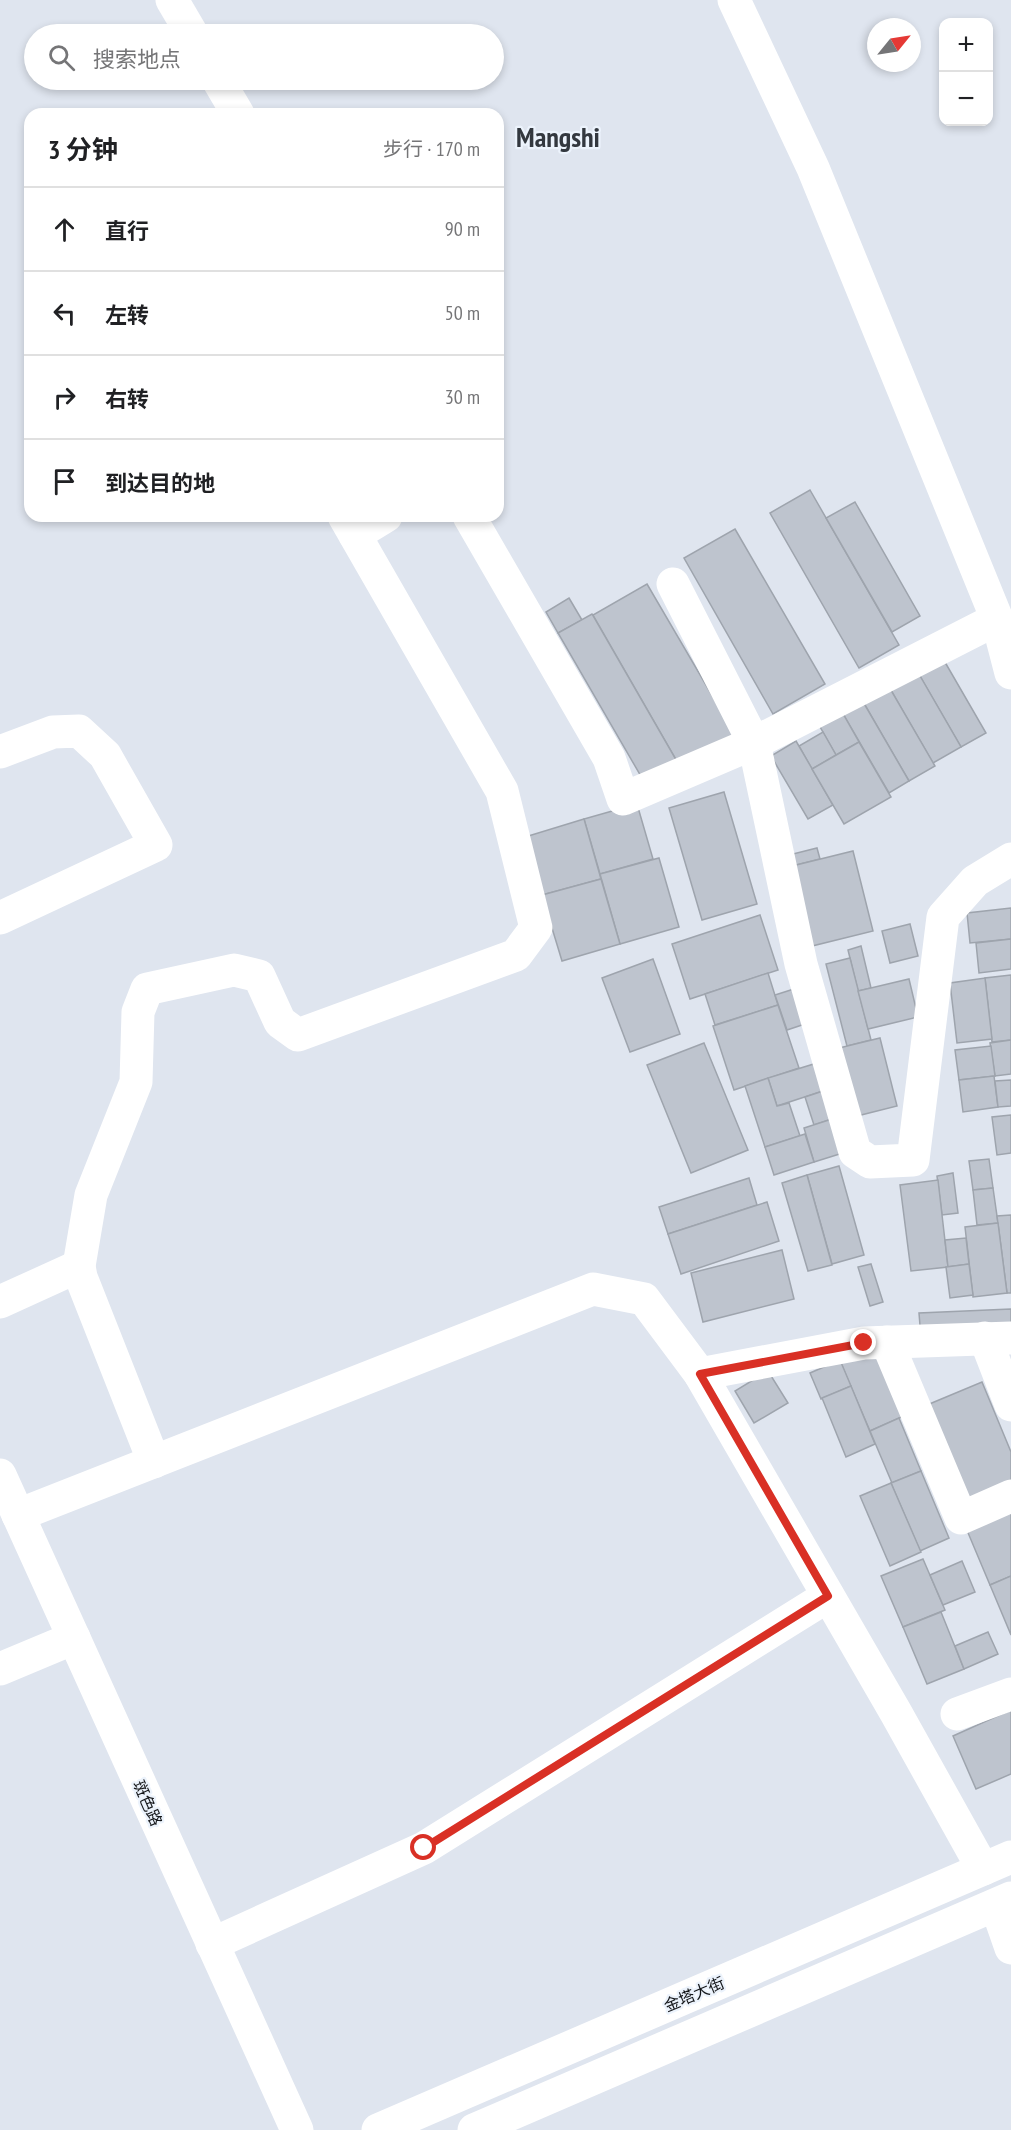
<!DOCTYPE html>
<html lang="zh">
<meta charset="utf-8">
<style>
body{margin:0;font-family:"PT Sans Narrow","Noto Sans SC",sans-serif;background:#f2f2f2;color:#202124}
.controls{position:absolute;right:18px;top:18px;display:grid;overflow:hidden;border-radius:12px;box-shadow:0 3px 9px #0003}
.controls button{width:54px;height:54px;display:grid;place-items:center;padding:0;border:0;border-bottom:2px solid #e0e0e0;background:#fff;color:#202124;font:30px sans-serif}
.compass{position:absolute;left:867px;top:18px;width:54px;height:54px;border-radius:50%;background:#fff;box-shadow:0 3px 9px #0003;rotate:60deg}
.stop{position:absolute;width:18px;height:18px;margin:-14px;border:4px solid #d93025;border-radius:50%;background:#fff}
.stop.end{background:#d93025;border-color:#fff;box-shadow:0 2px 6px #0008}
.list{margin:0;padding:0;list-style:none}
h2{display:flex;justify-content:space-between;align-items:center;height:78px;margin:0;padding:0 24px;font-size:26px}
h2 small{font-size:20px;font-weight:400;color:#757577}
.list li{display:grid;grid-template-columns:39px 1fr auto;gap:18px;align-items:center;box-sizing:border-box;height:84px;padding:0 24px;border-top:2px solid #e0e0e0}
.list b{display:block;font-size:22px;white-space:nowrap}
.list em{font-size:20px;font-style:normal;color:#757577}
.icon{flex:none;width:33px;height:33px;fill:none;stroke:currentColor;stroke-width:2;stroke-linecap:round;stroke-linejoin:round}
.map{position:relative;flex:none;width:1011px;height:2130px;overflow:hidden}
.search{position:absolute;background:#fff;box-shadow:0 3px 9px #0003;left:24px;top:24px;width:480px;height:66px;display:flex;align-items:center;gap:15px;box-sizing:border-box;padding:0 21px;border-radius:33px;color:#757577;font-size:22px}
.panel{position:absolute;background:#fff;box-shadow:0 3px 9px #0003;left:24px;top:108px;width:480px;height:414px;border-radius:18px}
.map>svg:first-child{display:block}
.building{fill:#bec4ce;stroke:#9ea4ad;stroke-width:1.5}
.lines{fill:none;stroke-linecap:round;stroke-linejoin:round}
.minor{stroke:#fff;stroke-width:33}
.major{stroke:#fff;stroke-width:33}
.route{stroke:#d93025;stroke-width:8}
.labels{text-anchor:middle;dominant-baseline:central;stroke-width:4.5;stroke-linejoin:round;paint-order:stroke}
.street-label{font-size:16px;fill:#141619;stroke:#ecf3fc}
.town-label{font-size:28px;font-weight:bold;fill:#33383f;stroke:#ecf3fc}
</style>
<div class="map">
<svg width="1011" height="2130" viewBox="0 0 1011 2130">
<rect width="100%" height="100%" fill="#dfe5ef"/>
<g class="building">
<polygon points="810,490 899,645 859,668 770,513"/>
<polygon points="855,502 920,616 892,632 826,518"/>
<polygon points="735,529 825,684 773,714 684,558"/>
<polygon points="647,584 737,738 682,770 593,615"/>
<polygon points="569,598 582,620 558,633 546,612"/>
<polygon points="592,614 679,765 646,785 558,633"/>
<polygon points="942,657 986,733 961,747 917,671"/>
<polygon points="916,669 961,747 933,763 888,685"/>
<polygon points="888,685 935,766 909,781 862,700"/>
<polygon points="862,700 909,781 889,793 842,712"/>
<polygon points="842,712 859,742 836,755 819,725"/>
<polygon points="823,732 836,755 812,769 799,746"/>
<polygon points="796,741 833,805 808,819 771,756"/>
<polygon points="859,742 891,797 844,824 812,769"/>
<polygon points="724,792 757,904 702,920 669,808"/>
<polygon points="637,804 653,859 600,874 584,819"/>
<polygon points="584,819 601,879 542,895 525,837"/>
<polygon points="817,848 820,859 788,867 785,856"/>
<polygon points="853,851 873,931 808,947 788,867"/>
<polygon points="659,858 679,927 620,944 600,874"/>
<polygon points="601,879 620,944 562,961 542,895"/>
<polygon points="1011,908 1011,939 970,943 967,913"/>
<polygon points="760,915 778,970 690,999 672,944"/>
<polygon points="910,924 918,956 890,963 882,931"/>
<polygon points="1011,939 1011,969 979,973 976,943"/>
<polygon points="861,946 871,988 858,991 848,950"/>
<polygon points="850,958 871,1040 847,1046 826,964"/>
<polygon points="653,959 680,1034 630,1052 602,978"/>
<polygon points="768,973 778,1005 715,1025 705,994"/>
<polygon points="1011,975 1011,1040 992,1042 985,978"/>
<polygon points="985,978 992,1039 957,1043 950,983"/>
<polygon points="909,979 918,1017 868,1029 858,991"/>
<polygon points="797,988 808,1023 787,1030 775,995"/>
<polygon points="778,1005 799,1068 734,1090 713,1026"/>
<polygon points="880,1038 897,1106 853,1117 835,1049"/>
<polygon points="1011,1040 1011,1074 995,1076 990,1043"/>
<polygon points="704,1043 748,1150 691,1173 647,1065"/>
<polygon points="991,1046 995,1076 959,1080 955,1050"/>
<polygon points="817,1063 826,1090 777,1106 768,1078"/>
<polygon points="994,1076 998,1107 963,1112 959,1080"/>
<polygon points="768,1078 777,1106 789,1103 800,1136 765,1147 745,1086"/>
<polygon points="1011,1080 1011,1106 998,1107 995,1081"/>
<polygon points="826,1090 835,1118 814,1125 805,1097"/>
<polygon points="1011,1115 1011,1153 997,1155 992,1117"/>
<polygon points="835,1118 846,1152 814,1162 804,1128"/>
<polygon points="805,1134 814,1162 774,1175 765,1147"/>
<polygon points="989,1159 993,1188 973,1190 969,1161"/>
<polygon points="839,1166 864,1255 832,1264 807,1175"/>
<polygon points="953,1173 958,1213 942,1215 937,1176"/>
<polygon points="807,1175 832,1265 808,1271 782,1183"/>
<polygon points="749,1178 757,1205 668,1234 659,1207"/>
<polygon points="938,1180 948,1267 911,1271 900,1185"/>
<polygon points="993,1188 998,1223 977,1225 973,1190"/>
<polygon points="767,1202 779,1241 681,1274 668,1234"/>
<polygon points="1011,1215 1011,1293 1007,1293 997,1216"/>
<polygon points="998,1223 1007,1293 973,1297 965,1227"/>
<polygon points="966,1238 969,1264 948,1267 945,1240"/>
<polygon points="782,1250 794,1299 703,1322 691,1273"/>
<polygon points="871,1264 883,1302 870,1306 858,1267"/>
<polygon points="969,1264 973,1295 950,1298 946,1267"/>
<polygon points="1011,1309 1011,1334 921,1338 919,1313"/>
<polygon points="873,1338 906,1415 870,1431 837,1354"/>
<polygon points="840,1360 851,1386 821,1399 810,1373"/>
<polygon points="768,1371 788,1403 754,1423 735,1391"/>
<polygon points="982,1382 1011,1452 1011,1484 968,1503 927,1405"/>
<polygon points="851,1386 875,1444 846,1457 822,1398"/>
<polygon points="899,1418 921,1471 892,1483 870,1431"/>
<polygon points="921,1471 949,1538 920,1551 891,1483"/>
<polygon points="891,1483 921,1552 890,1566 860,1496"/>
<polygon points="1011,1510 1011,1576 990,1585 966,1528"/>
<polygon points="923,1559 945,1610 903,1627 881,1576"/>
<polygon points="962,1561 975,1592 943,1605 930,1575"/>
<polygon points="1011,1576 1011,1635 990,1585"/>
<polygon points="941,1612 964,1669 927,1684 903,1627"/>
<polygon points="988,1632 998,1654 964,1669 955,1646"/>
<polygon points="1011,1710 1011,1774 976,1789 953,1736"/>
</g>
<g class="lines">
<g class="minor">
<polyline points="172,0 192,34"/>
<polyline points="734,0 813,168 997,619 1011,673"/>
<polyline points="218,80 238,114"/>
<polyline points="469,516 609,758 623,799 754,743 997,619"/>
<polyline points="355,535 386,516"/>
<polyline points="673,584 754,743 801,964 855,1152 870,1162 913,1160 943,917 975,881 1011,859"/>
<polyline points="0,752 53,732 79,731 105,755 156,845 0,918"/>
<polyline points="0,1302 79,1266"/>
<polyline points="985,1338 1011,1405"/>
<polyline points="887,1342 961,1518 1011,1496"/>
<polyline points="700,1374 864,1343 1011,1338"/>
<polyline points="154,1462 81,1277 79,1266 91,1195 136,1082 138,1012 147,989 234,970 259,976 280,1022 298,1035 516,955 536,928 502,791 344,516"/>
<polyline points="0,1475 297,2130"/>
<polyline points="18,1515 593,1289 644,1299 700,1374 896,1713 983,1869"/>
<polyline points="0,1669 74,1638"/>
<polyline points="957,1714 1011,1694"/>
<polyline points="212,1944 424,1848 828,1596"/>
</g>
<g class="major">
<polyline points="996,1905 1011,1948"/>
<polyline points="378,2130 1011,1857"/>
<polyline points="474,2130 1011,1898"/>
</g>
</g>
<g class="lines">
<polyline class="route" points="424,1848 828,1596 700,1374 864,1343"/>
</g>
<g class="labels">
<g class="street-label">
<text transform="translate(148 1803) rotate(66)">斑色路</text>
<text transform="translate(694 1994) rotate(-23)">金塔大街</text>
</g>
<g class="town-label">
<text x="558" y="136">Mangshi</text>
</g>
</g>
</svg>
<div class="controls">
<button>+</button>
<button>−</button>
</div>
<svg class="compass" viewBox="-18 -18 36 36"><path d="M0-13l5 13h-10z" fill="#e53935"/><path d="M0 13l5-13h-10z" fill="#757577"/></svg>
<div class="stop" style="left:424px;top:1848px"></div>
<div class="stop end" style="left:864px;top:1343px"></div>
<div class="search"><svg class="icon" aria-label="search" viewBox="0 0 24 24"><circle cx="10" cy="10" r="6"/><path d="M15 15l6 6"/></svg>搜索地点</div>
<section class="panel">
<h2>3 分钟<small>步行 · 170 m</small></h2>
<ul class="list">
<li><svg class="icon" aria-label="ahead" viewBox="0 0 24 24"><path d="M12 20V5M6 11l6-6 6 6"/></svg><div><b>直行</b></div><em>90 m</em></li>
<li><svg class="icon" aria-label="left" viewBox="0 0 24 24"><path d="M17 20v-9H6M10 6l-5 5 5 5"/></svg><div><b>左转</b></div><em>50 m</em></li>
<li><svg class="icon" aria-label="right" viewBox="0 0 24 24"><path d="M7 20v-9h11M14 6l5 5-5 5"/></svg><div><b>右转</b></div><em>30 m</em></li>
<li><svg class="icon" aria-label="arrive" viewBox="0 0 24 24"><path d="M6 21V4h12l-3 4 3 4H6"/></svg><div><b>到达目的地</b></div></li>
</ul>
</section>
</div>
